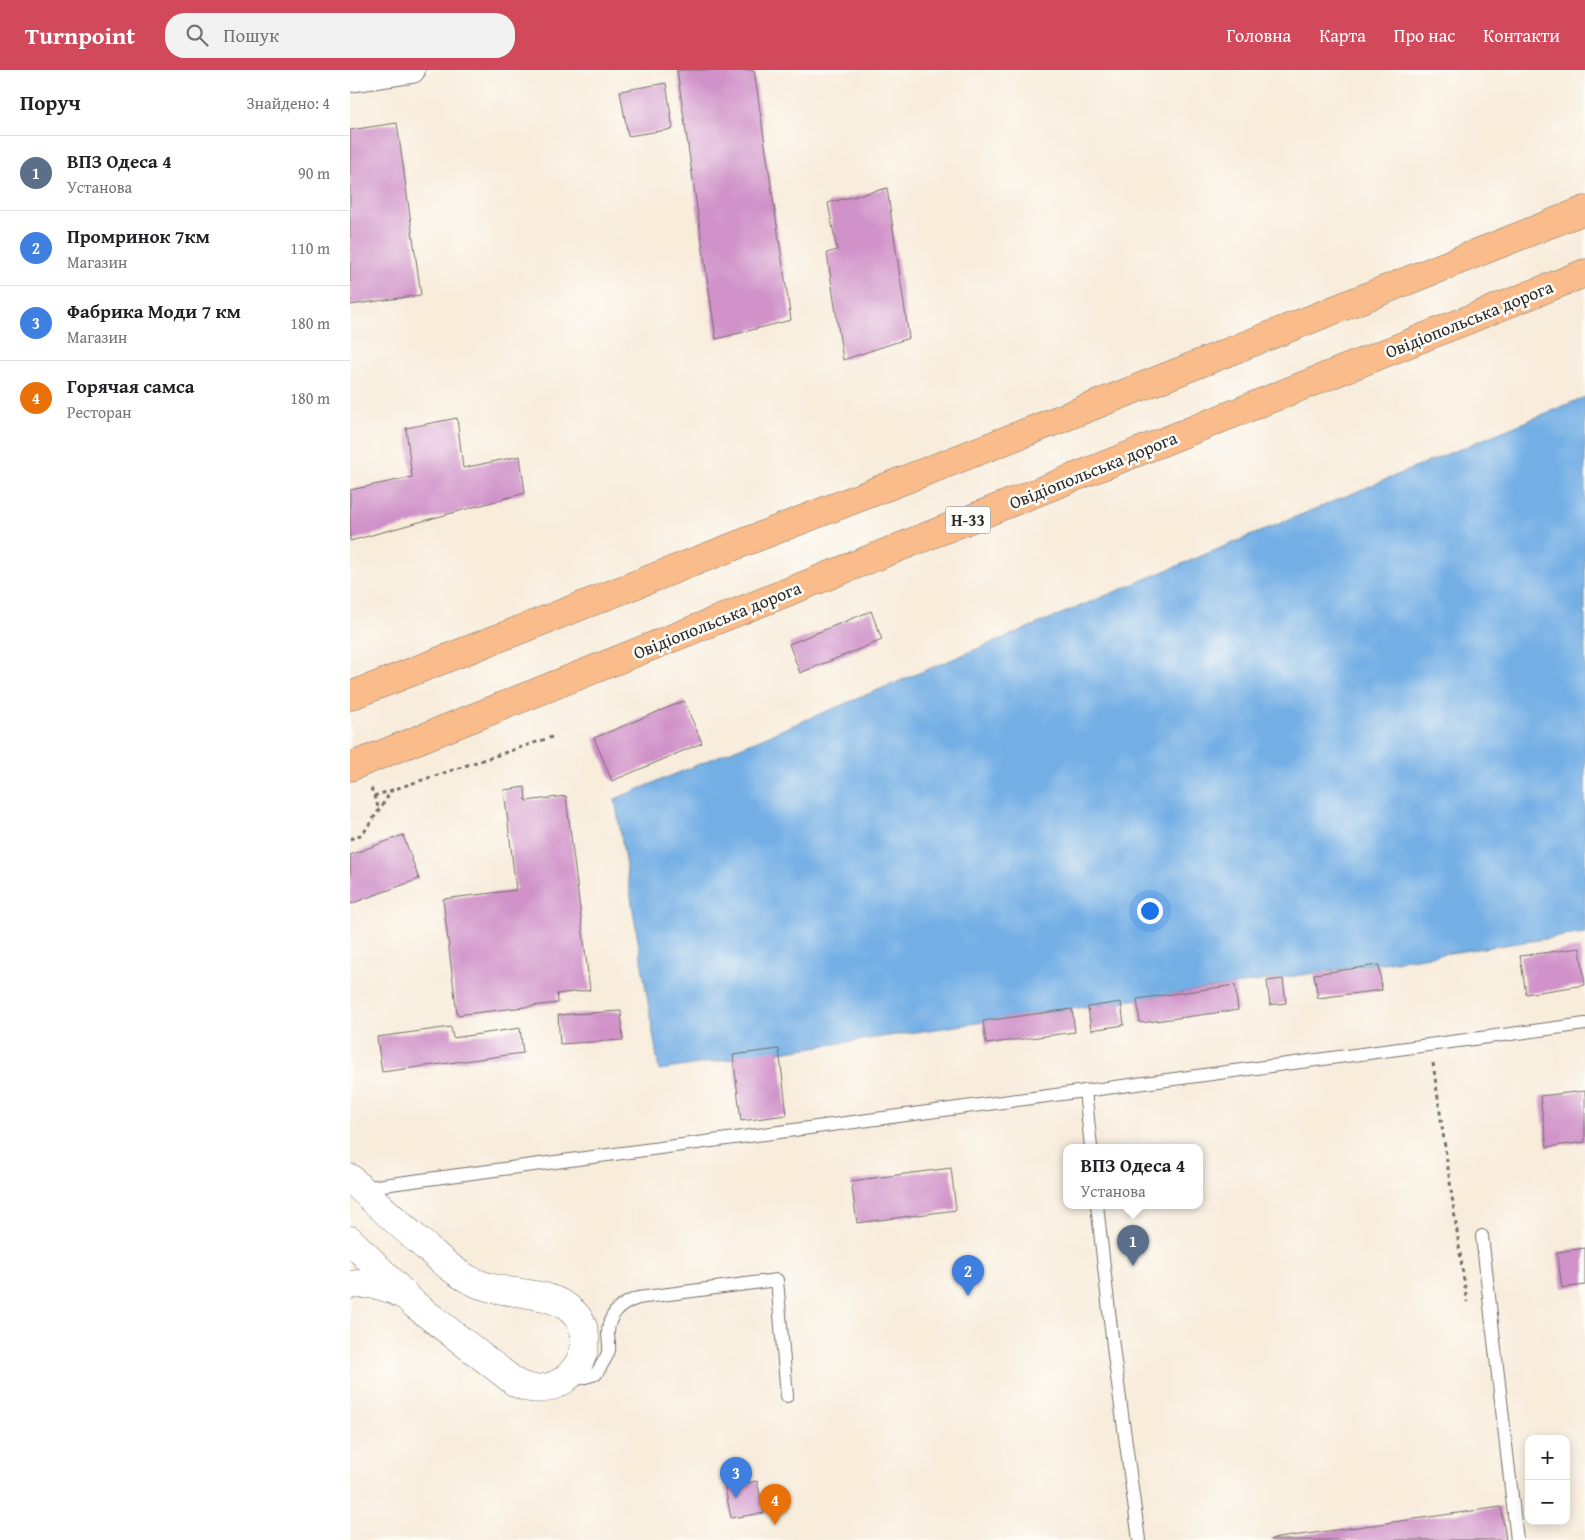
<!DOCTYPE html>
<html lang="uk">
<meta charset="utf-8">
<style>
body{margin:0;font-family:"Gentium Book Plus",serif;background:#f2f2f2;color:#202124}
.controls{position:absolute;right:15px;bottom:15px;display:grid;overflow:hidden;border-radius:10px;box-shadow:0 2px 12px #0003}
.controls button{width:45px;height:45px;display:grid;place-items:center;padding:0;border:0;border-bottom:1px solid #e0e0e0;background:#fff;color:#202124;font:25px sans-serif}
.you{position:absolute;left:799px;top:840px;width:18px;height:18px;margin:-12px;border:4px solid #fff;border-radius:50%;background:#1a73e8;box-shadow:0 0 0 8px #1a73e833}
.badge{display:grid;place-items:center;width:32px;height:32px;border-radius:50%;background:#d1495b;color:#fff;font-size:16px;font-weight:700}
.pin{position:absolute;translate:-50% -41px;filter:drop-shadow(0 1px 2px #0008)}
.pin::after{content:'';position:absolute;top:26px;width:18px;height:15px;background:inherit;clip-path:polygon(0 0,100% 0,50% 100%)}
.popup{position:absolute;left:713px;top:1074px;width:140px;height:65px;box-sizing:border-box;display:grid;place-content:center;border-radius:10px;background:#fff;filter:drop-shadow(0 1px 4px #0005);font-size:16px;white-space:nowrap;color:#757577}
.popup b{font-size:19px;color:#202124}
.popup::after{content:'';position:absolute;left:50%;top:100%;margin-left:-10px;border:10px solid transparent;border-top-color:#fff}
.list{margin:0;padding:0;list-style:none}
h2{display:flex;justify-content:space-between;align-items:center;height:65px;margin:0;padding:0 20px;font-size:21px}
h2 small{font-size:16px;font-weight:400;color:#757577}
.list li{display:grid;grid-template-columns:32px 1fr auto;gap:15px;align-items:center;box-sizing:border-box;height:75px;padding:0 20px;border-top:1px solid #e0e0e0}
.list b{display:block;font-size:19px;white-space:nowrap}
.list p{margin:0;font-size:16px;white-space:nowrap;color:#757577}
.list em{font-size:16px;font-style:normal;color:#757577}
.icon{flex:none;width:28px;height:28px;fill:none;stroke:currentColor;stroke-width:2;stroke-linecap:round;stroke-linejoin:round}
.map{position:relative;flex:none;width:1235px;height:1470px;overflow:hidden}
header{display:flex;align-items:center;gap:30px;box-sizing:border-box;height:70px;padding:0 25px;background:#d1495b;color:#fff}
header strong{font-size:24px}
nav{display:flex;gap:28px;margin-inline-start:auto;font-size:18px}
.search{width:350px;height:45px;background:#f2f2f2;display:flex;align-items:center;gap:12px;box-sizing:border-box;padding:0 18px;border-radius:20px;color:#757577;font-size:19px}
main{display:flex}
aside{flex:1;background:#fff}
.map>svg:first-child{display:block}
.water{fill:#73afe5;stroke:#4f6d88}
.building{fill:#d092c9}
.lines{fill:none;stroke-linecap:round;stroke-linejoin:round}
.service-casing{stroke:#736f69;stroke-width:14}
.minor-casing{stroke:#736f69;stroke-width:28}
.tertiary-casing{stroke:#736f69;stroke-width:29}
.primary-casing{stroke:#736f69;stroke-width:29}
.path{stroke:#736f69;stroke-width:3;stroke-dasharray:4 4;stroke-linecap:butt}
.service{stroke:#fff;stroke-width:12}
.minor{stroke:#fff;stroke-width:26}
.tertiary{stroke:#fff;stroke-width:28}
.primary{stroke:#f9bc8a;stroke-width:28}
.labels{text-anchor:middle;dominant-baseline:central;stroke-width:5;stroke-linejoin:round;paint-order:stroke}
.shield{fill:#fdfcf7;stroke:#6a6a68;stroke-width:1}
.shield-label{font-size:16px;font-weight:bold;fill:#2b2b2b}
.street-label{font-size:18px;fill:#2b2b2b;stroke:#fdfcf7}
</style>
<header>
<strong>Turnpoint</strong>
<div class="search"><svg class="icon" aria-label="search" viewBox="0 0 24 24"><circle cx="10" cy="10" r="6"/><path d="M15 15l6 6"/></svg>Пошук</div>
<nav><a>Головна</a><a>Карта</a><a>Про нас</a><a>Контакти</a></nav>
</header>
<main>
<aside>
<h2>Поруч<small>Знайдено: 4</small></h2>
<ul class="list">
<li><span class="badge" style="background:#5c6f8a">1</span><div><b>ВПЗ Одеса 4</b><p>Установа</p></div><em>90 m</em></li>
<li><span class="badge" style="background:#3f7fe0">2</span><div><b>Промринок 7км</b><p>Магазин</p></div><em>110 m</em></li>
<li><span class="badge" style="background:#3f7fe0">3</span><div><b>Фабрика Моди 7 км</b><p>Магазин</p></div><em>180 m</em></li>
<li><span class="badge" style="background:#e8710a">4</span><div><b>Горячая самса</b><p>Ресторан</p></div><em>180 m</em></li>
</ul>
</aside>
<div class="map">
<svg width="1235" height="1470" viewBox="0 0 1235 1470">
<rect width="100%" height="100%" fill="#fdfcf7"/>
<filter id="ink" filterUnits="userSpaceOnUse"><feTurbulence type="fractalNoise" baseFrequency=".02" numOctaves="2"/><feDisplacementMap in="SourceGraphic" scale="10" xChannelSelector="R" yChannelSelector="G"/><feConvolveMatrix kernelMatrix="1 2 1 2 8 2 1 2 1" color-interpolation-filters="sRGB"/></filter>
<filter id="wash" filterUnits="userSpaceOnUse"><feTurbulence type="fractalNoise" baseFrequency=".0096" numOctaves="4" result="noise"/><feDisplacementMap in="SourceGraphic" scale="20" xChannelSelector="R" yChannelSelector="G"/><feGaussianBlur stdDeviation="1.12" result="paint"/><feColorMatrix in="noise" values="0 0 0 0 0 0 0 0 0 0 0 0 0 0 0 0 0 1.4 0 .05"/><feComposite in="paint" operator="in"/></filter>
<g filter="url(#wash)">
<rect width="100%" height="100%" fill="#f8ecdb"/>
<polygon class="water" points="1235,327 1235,863 309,1000 265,729"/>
<g id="blocks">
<g class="building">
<polygon points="327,0 404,0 441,250 366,269"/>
<polygon points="316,13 323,59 278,66 270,21"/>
<polygon points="47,53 71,225 0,235 0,60"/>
<polygon points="537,118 559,268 493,290 477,183 487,180 478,133"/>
<polygon points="107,348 113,398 170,386 175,423 0,471 0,420 62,407 56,358"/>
<polygon points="521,541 532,570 450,603 439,574"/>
<polygon points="334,631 352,673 262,711 244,668"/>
<polygon points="175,717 176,731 216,726 240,920 207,924 208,933 107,945 93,829 166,820 154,720"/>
<polygon points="53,765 69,809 0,834 0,785"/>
<polygon points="1230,878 1235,915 1176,924 1170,886"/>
<polygon points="1029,895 1032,920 968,928 964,904"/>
<polygon points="933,909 936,933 920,935 917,911"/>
<polygon points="885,915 888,940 790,953 787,929"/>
<polygon points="771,932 774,955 741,960 738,937"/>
<polygon points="722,939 725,962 636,974 633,951"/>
<polygon points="271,941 273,970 210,974 208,945"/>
<polygon points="101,957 103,968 170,958 173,983 32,1002 27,967"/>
<polygon points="429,979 437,1045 391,1051 383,985"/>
<polygon points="1235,1021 1235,1072 1197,1077 1190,1026"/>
<polygon points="601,1098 606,1140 507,1153 501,1111"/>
<polygon points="1235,1178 1235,1215 1212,1218 1207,1182"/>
<polygon points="407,1411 414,1443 381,1448 375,1417"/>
<polygon points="1151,1437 1156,1470 921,1470 921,1469"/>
</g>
</g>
</g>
<g filter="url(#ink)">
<use href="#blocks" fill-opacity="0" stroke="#736f69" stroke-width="1"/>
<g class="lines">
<g class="service-casing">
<g id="service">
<polyline points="735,1021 741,1077"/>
<polyline points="11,1118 1235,954"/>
<polyline points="747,1135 764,1285 789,1470"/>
<polyline points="1132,1166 1167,1470"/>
<path d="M 221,1311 L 246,1304 C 250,1297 257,1288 259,1280 C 260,1276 258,1269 258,1264 C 258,1244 270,1234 288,1228 L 427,1210 L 437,1326"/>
</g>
</g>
<g class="minor-casing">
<polyline id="minor" points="0,9 62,0"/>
</g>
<g class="tertiary-casing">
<g id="tertiary">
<path d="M 0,1108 C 25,1132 50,1155 76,1177 C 91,1190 105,1203 122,1211 C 153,1227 197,1217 223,1242 C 257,1274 213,1338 166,1313 L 64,1234 L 0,1170"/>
<path d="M 0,1215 C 19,1212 35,1215 51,1224"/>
</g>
</g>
<g class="primary-casing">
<g id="primary">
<polyline points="0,626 690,357 1235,140"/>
<polyline points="0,697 1235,203"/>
</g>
</g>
<g class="path">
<polyline points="21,718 29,739"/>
<polyline points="24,726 202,667"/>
<polyline points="0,769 13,764 42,720"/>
<polyline points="1083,993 1117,1232"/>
</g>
<use href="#service" class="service"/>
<use href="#minor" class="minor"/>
<use href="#tertiary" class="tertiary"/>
<use href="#primary" class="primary"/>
</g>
</g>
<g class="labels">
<rect class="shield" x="595.5" y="436.5" width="45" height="27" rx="4"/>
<g class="shield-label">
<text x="618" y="450">Н-33</text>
</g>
<g class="street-label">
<text transform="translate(1119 249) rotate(-22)">Овідіопольська дорога</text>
<text transform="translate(743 400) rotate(-22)">Овідіопольська дорога</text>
<text transform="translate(367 550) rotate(-22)">Овідіопольська дорога</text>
</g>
</g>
</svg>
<div class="controls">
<button>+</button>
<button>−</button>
</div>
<div class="you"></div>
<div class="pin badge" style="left:783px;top:1196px;background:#5c6f8a">1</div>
<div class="popup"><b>ВПЗ Одеса 4</b>Установа</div>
<div class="pin badge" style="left:618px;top:1226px;background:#3f7fe0">2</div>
<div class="pin badge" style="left:386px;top:1428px;background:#3f7fe0">3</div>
<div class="pin badge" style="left:425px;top:1455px;background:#e8710a">4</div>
</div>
</main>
